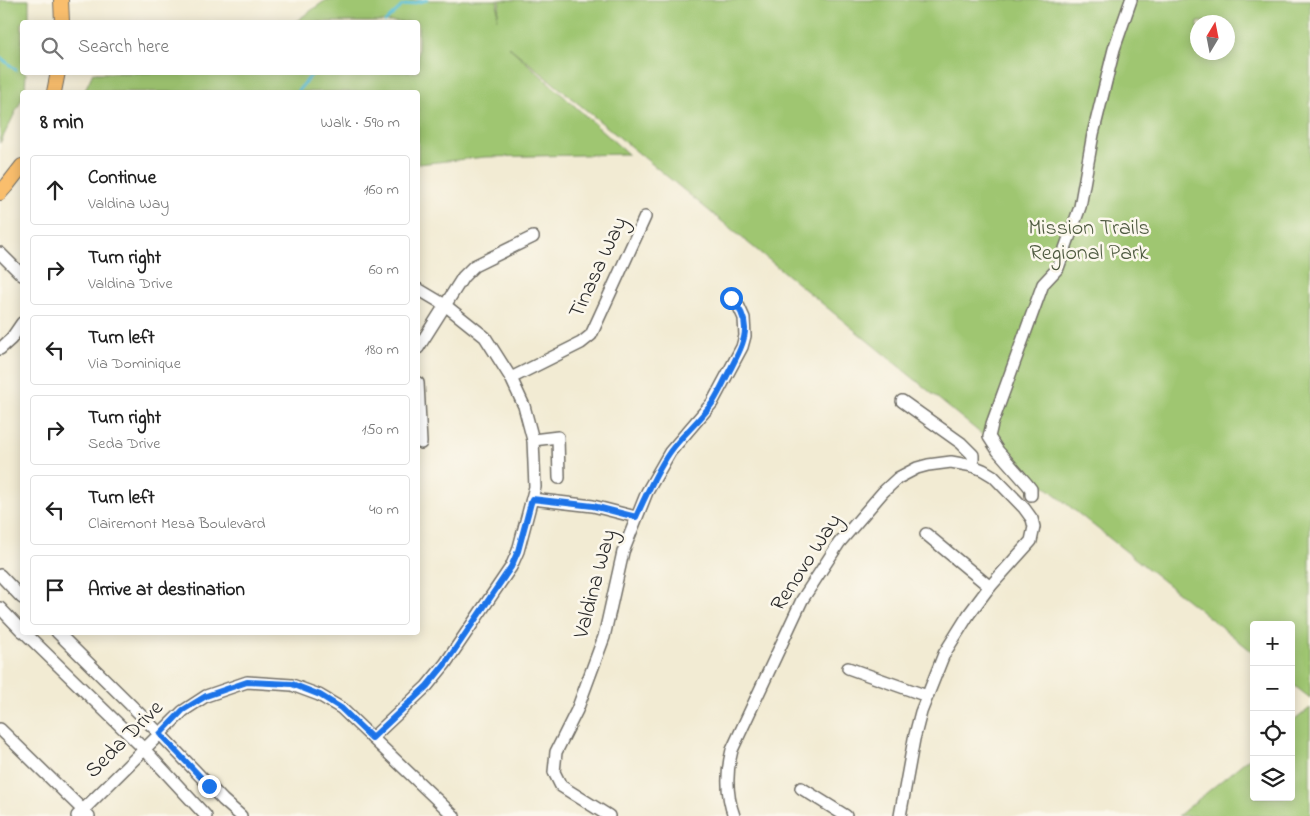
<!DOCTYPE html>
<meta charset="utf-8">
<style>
body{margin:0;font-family:"Indie Flower",sans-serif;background:#f6f6f6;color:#222}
.controls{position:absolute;right:15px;bottom:15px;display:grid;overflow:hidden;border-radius:5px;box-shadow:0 2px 12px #0003}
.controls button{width:45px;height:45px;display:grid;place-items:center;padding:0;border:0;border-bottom:1px solid #e0e0e0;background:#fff;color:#222;font:25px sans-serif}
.compass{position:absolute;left:1190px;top:15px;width:45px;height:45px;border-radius:50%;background:#fff;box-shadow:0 2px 12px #0003;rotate:10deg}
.stop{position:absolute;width:15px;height:15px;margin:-11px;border:4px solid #1a73e8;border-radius:50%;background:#fff}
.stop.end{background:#1a73e8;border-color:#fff;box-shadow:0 1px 5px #0008}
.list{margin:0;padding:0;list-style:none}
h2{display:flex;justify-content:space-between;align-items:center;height:65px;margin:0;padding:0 20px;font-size:21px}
h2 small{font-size:16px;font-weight:400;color:#767676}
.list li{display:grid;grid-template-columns:32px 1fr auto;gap:15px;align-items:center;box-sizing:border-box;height:70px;margin:0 10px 10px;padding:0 10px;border:1px solid #e0e0e0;border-radius:5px}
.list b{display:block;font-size:19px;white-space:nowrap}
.list p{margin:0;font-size:16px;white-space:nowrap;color:#767676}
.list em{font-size:16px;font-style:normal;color:#767676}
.icon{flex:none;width:28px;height:28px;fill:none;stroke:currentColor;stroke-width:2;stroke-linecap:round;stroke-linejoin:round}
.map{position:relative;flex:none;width:1310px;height:816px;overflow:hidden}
.search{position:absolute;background:#fff;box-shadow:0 2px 12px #0003;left:20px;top:20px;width:400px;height:55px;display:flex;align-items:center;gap:12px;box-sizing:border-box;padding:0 18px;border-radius:5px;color:#767676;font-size:19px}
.panel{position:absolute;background:#fff;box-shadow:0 2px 12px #0003;left:20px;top:90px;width:400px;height:545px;border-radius:5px}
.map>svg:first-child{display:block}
.green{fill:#9fc671;stroke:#65784e;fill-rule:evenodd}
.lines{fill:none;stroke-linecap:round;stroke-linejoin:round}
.stream{stroke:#59bfd7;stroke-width:3}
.minor-casing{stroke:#716e66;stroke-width:14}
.major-casing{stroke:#716e66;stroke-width:16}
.minor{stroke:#fff;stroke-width:11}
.major{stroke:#f9be6d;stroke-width:14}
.route{stroke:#1a73e8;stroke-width:6}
.labels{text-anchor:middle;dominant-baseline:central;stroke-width:5;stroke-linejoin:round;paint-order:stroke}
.park-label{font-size:22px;fill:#4e5a40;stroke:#fbf7ec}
.street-label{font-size:22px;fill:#2b2b2b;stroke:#fbf7ec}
</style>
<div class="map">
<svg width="1310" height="816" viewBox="0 0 1310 816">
<rect width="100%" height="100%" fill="#fbf7ec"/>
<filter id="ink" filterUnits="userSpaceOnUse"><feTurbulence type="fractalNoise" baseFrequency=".02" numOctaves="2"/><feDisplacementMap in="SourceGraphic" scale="10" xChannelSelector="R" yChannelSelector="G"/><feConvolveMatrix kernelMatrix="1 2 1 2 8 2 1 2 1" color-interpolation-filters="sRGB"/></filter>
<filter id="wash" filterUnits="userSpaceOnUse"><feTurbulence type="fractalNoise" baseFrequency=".0096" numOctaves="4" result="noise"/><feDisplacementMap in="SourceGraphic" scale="20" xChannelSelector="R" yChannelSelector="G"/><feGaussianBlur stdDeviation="1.12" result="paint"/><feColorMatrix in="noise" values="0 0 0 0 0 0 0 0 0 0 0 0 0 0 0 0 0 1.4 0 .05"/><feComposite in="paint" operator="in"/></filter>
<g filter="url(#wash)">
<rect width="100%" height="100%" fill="#f2ebd3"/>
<g class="green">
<polygon points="0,0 29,0 29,22 22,22 22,72 26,73 25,92 22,92 22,99 0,143"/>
<path d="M 326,0 L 498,0 L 497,19 L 500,0 L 1310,0 L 1310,698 L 1291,683 L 1291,625 L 1254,625 L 1254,653 L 1079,514 L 508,46 L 628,154 L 485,157 L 418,164 L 418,92 L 84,92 L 93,73 L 418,72 L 418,22 L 295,22 ZM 1198,22 L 1228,22 L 1228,52 L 1198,52 Z"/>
<polygon points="1310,708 1310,816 1178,816 1254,754 1254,797 1291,797 1291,723"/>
</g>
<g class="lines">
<g class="stream">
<polyline points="385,22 402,6 427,0"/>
<polyline points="0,57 16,70"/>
<polyline points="297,92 314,72"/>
</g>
</g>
</g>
<g filter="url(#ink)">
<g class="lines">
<g class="minor-casing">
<g id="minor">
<polyline points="0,253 22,275"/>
<polyline points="418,348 463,277 474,266 533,237"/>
<polyline points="0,349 11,339 22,323"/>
<polyline points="511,378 581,343 591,335 645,217"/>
<polyline points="418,383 421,443"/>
<polyline points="902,401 961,443 973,455 973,466"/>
<polyline points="533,440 558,437 559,478"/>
<polyline points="1031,495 1031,489 1027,484 998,451 989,437 992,424 1043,284 1058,268 1080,207 1093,134 1114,49 1131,0"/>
<polyline points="532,499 593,506 636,517"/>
<polyline points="926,534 990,587"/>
<polyline points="0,575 22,598"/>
<polyline points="0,608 22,631"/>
<polyline points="24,632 144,749 206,816"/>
<polyline points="57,632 160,734 223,800 241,816"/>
<polyline points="848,668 927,696"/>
<polyline points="0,729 89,816"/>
<polyline points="372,738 427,686 445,664 511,567 518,551 535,487 533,440 524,406 511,378 485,337 445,305 418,289"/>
<polyline points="801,788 846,816"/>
<polyline points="77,816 183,711 206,696 247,682 292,685 319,695 341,708 454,816"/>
<polyline points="609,816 561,786 554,772 556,752 577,710 604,637 623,552 647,492 670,452 712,403 742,347 745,336 744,318 739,307 731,298"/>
<path d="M 734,816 C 726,794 726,773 732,750 L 802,600 L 839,543 L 883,492 L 898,478 L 917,468 L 928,465 L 951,462 L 973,466 L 983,470 L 993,476 L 1024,508 L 1032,519 L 1034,527 L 1031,541 L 987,590 L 969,614 L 944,654 L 921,712 L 914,739 L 900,816"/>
</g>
</g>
<g class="major-casing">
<g id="major">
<polyline points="61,0 62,22"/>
<polyline points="54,92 58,72"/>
<polyline points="0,193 8,184 22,166"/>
</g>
</g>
<use href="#minor" class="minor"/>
<use href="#major" class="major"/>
</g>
</g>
<g class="lines" filter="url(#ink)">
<path class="route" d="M 209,786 L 160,734 L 183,710 L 206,696 L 247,682 L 292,684 L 320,695 L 341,708 L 372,738 L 427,686 L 445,664 L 511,567 L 518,551 L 532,499 L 593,506 L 636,517 C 646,495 656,472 670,452 C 683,434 701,420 713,402 C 720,391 725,379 731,368 C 745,341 754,323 731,298"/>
</g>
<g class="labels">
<g class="park-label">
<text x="1089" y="229">Mission Trails<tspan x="1089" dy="25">Regional Park</tspan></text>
</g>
<g class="street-label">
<text transform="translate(599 268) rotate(-65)">Tinasa Way</text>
<text transform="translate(807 563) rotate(-57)">Renovo Way</text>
<text transform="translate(596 584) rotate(-75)">Valdina Way</text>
<text transform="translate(125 740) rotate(-45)">Seda Drive</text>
</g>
</g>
</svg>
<div class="controls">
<button>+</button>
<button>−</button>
<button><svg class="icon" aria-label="locate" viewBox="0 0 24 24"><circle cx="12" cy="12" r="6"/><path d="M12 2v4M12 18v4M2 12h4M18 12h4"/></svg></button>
<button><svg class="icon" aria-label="layers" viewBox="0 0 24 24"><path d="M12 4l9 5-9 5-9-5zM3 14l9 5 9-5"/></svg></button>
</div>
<svg class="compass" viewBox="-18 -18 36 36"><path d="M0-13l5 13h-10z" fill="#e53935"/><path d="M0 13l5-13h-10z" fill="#767676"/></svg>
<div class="stop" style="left:731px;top:298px"></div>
<div class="stop end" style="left:209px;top:786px"></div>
<div class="search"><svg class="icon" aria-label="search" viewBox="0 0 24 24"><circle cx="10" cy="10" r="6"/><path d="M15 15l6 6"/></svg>Search here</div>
<section class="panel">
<h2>8 min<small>Walk · 590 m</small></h2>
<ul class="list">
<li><svg class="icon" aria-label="ahead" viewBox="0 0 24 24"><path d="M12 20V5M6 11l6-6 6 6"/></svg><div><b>Continue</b><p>Valdina Way</p></div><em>160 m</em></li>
<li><svg class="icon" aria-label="right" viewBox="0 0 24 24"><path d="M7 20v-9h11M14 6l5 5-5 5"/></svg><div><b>Turn right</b><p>Valdina Drive</p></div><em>60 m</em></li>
<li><svg class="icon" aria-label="left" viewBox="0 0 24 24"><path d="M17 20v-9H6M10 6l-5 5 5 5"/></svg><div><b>Turn left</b><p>Via Dominique</p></div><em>180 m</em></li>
<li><svg class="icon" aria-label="right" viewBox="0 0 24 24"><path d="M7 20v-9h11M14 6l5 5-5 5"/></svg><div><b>Turn right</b><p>Seda Drive</p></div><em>150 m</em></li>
<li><svg class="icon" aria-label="left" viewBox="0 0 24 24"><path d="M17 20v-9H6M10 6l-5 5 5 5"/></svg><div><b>Turn left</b><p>Clairemont Mesa Boulevard</p></div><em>40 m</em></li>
<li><svg class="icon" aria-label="arrive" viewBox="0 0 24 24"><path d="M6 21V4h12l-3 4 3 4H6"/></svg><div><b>Arrive at destination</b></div></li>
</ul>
</section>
</div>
